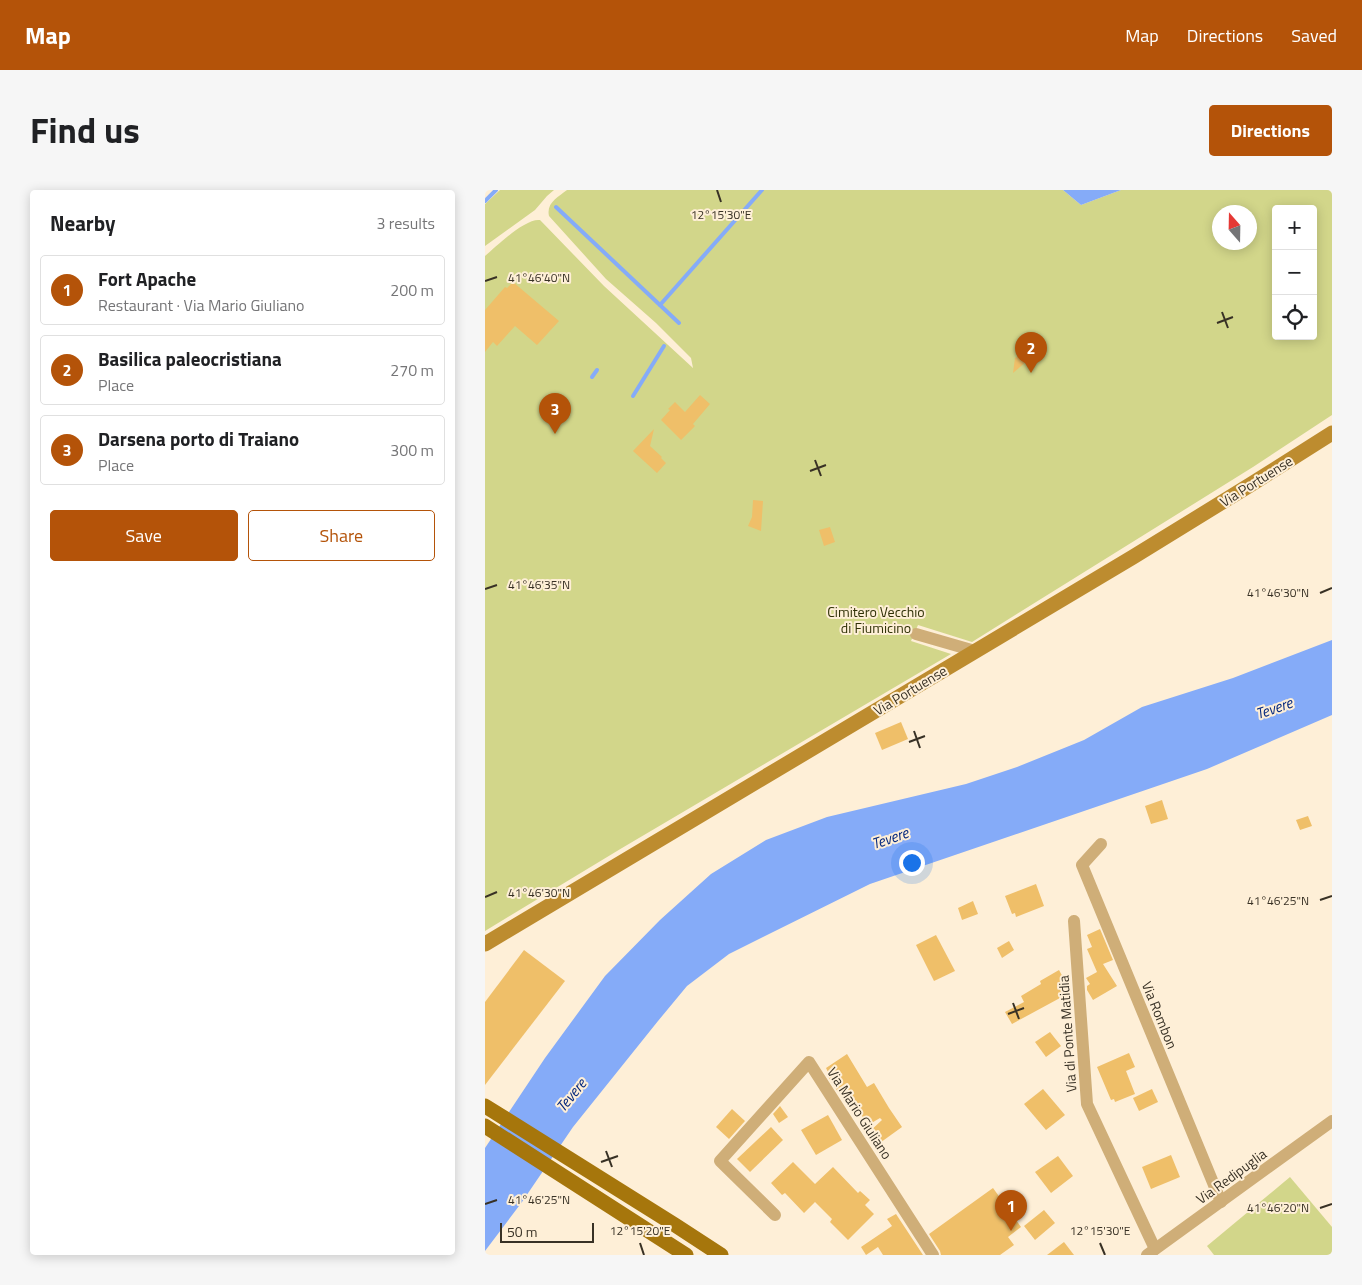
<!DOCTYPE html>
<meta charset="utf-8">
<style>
body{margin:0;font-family:"Titillium Web",sans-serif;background:#f6f6f6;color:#202124}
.controls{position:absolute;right:15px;top:15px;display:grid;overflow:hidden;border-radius:5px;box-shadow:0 2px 12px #0003}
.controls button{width:45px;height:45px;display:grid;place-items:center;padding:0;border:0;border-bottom:1px solid #e0e0e0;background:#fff;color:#202124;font:25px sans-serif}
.compass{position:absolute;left:727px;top:15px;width:45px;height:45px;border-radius:50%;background:#fff;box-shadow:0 2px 12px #0003;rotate:340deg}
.scale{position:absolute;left:15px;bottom:12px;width:94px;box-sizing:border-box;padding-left:5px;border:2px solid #383125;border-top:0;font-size:14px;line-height:18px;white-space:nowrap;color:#383125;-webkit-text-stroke:4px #feefd7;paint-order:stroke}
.you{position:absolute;left:426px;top:672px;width:18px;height:18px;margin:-12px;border:4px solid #fff;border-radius:50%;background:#1a73e8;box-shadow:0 0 0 8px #1a73e833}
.badge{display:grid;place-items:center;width:32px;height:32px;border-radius:50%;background:#b45309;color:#fff;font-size:16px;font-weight:700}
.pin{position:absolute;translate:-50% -41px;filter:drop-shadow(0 1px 2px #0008)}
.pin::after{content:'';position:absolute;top:26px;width:18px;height:15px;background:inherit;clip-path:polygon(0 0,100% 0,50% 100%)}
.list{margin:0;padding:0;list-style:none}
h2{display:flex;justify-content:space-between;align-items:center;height:65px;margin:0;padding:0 20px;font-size:21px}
h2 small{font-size:16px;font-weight:400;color:#757577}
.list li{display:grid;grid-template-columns:32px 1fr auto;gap:15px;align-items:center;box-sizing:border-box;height:70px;margin:0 10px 10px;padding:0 10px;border:1px solid #e0e0e0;border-radius:5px}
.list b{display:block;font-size:19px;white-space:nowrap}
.list p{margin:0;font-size:16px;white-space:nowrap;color:#757577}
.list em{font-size:16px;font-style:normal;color:#757577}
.actions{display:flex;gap:10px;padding:15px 20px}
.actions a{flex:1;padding:11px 0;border:1px solid #b45309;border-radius:5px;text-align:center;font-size:18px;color:#b45309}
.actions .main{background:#b45309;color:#fff}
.icon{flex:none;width:28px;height:28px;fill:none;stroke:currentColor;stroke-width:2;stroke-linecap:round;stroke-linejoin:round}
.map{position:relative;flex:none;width:847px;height:1065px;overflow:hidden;border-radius:5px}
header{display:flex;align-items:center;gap:30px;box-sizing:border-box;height:70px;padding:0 25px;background:#b45309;color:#fff}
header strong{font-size:24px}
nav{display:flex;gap:28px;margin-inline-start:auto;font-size:18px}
.intro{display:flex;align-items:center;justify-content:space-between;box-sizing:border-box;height:120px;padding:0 30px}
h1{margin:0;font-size:35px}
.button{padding:12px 22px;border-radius:5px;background:#b45309;color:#fff;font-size:18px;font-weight:700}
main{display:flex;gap:30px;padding:0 30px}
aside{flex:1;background:#fff;border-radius:5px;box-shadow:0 2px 12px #0003}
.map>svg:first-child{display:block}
.green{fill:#d2d68a;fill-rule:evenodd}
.water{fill:#85abf8}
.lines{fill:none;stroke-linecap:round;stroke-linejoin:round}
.stream{stroke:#85abf8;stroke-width:4}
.building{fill:#efbf69}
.street{stroke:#cfae78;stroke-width:12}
.secondary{stroke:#bd8c2f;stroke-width:15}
.primary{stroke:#a6760c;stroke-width:15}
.ticks{fill:none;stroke:#383125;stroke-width:2}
.labels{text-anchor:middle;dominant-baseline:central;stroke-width:4;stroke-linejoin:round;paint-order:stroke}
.street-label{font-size:14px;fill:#383125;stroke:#feefd7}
.park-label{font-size:14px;fill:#2f3006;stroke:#feefd7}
.water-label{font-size:15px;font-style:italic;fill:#072a7f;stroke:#feefd7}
.ticks-label{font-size:12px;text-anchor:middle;fill:#383125;stroke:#feefd7;stroke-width:4;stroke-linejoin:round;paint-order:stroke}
</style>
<header>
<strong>Map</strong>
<nav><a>Map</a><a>Directions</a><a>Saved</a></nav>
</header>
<div class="intro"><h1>Find us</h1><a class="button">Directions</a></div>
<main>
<aside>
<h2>Nearby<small>3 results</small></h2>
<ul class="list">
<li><span class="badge">1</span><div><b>Fort Apache</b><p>Restaurant · Via Mario Giuliano</p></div><em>200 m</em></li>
<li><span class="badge">2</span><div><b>Basilica paleocristiana</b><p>Place</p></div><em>270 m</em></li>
<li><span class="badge">3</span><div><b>Darsena porto di Traiano</b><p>Place</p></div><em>300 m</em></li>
</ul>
<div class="actions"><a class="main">Save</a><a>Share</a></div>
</aside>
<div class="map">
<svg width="847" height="1065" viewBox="0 0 847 1065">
<rect width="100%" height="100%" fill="#feefd7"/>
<g class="green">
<polygon points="15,0 69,0 62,6 50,20 0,56 0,14"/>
<path d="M 82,0 L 578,0 L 596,15 L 636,0 L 847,0 L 847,225 L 768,277 L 487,452 L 433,435 L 426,451 L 466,464 L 137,658 L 0,741 L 0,66 C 12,56 40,28 55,30 L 119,96 L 208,178 L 206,168 L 171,133 L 121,89 L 64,26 C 61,13 73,7 82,0 ZM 791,19 L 828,19 L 828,146 L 791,146 ZM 734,22 L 764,22 L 764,52 L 734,52 Z"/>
<polygon points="805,987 847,1037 847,1065 729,1065 722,1056"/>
</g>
<g class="water">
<polygon points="578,0 636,0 596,15"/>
<polygon points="847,450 847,525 722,579 385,694 244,764 202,796 173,831 88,937 37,1012 0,1061 0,958 60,868 120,786 175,730 226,684 281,650 342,627 481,594 532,577 599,550 657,517 748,488"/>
</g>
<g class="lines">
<g class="stream">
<polyline points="0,11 11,0"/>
<polyline points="71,17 194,133"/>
<polyline points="175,115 277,0"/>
<polyline points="107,187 112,180"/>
<polyline points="148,206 179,156"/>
</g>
</g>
<g class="building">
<polygon points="28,92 74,131 53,154 52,155 30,136 12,156 8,152 0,162 0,120 20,97 22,98"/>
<polygon points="555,155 557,158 528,183 530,168"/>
<polygon points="215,205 225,214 208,234 210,236 196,250 176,230 185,220 183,219 190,212 200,222"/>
<polygon points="169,239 165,256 177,267 176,268 181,273 172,283 148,261"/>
<polygon points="268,310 278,311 276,341 263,336 267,327"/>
<polygon points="345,337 350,352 339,356 334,340"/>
<polygon points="416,532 423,549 397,560 390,543"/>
<polygon points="677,610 683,629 666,634 660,616"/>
<polygon points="823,626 827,636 815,640 811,630"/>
<polygon points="551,694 559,716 531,727 530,723 527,724 520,706"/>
<polygon points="488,711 493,724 477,730 473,718"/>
<polygon points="615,739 628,770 618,774 632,796 608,810 602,800 602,796 605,794 601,788 612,782 602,759 607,757 602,745"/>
<polygon points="451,745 470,781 449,791 431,755"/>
<polygon points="524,751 529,760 517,768 512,758"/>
<polygon points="39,760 80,791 0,895 0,812"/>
<polygon points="574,780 586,802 527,834 520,822 539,812 536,806 556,794 555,791"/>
<polygon points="565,842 576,856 561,867 550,852"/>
<polygon points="644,863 650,877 641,881 650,904 630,912 629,909 626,910 612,877"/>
<polygon points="362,864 382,897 389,893 404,918 417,937 392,955 383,943 397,930 395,928 383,935 372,919 368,921 355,900 353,902 342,885 344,884 341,878"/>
<polygon points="558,899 580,925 561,940 539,914"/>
<polygon points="667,899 673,912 654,921 648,908"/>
<polygon points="295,916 303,927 294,933 288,924"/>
<polygon points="247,919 260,931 244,949 231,937"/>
<polygon points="343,925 357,950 331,965 316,940"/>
<polygon points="286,937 298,950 265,982 252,969"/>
<polygon points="686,965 695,987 666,999 657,977"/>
<polygon points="573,966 588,986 566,1003 550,982"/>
<polygon points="308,972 330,994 348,977 373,1003 375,1001 385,1010 380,1015 389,1024 363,1050 345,1032 347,1029 330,1012 319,1023 300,1003 297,1005 286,993"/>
<polygon points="508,998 536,1037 523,1047 529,1055 515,1065 456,1065 455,1061 444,1044"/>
<polygon points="559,1020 570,1033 550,1050 539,1036"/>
<polygon points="411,1024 438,1065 398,1065 393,1057 381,1065 376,1057 407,1036 402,1029"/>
<polygon points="579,1052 589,1065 562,1065"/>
</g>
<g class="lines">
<g class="street">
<polyline points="431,444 490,461"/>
<polyline points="616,654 597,675 736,1012"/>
<polyline points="589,731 602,914 670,1059"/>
<polyline points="290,1025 235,971 324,872 448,1065"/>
<polyline points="662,1065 847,931"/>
</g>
<polyline class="secondary" points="0,754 648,367 765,295 847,243"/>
<g class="primary">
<polyline points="0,916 190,1035 236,1065"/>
<polyline points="0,936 201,1065"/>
</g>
</g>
<path class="ticks" d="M 232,0 L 236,12M 0,91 L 12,87M 737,122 L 743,138M 732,133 L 748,127M 330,270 L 336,286M 325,281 L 341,275M 0,399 L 12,395M 835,403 L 847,398M 429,541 L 435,558M 424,552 L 440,546M 0,707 L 12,702M 835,710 L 847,706M 528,813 L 534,829M 523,824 L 539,818M 121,961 L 127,977M 116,972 L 133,966M 0,1014 L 12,1010M 835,1018 L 847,1014M 155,1053 L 159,1065M 615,1053 L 620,1065"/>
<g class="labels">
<g class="street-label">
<text transform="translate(771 291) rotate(-32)">Via Portuense</text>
<text transform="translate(425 500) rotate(-31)">Via Portuense</text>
<text transform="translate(675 825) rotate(68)">Via Rombon</text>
<text transform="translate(582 844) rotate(-94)">Via di Ponte Matidia</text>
<text transform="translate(375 923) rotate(57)">Via Mario Giuliano</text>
<text transform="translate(746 986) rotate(-36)">Via Redipuglia</text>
</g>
<g class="park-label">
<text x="391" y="421">Cimitero Vecchio<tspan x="391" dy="16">di Fiumicino</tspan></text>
</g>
<g class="water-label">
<text transform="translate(789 518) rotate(-19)">Tevere</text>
<text transform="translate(405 648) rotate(-19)">Tevere</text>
<text transform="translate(86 905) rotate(-51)">Tevere</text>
</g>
</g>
<g class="ticks-label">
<text x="236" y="29">12°15'30"E</text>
<text x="54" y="92">41°46'40"N</text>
<text x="54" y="399">41°46'35"N</text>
<text x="793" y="407">41°46'30"N</text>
<text x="54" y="707">41°46'30"N</text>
<text x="793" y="715">41°46'25"N</text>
<text x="54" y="1014">41°46'25"N</text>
<text x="793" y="1022">41°46'20"N</text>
<text x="155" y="1045">12°15'20"E</text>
<text x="615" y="1045">12°15'30"E</text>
</g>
</svg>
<div class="controls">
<button>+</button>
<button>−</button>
<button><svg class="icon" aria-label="locate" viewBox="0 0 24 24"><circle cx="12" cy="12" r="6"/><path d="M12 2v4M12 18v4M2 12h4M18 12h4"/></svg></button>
</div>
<svg class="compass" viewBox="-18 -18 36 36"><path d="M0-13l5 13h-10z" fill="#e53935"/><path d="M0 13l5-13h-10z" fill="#757577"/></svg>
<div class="scale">50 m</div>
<div class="you"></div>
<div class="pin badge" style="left:526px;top:1041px">1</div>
<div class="pin badge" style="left:546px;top:183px">2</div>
<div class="pin badge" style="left:70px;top:244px">3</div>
</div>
</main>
